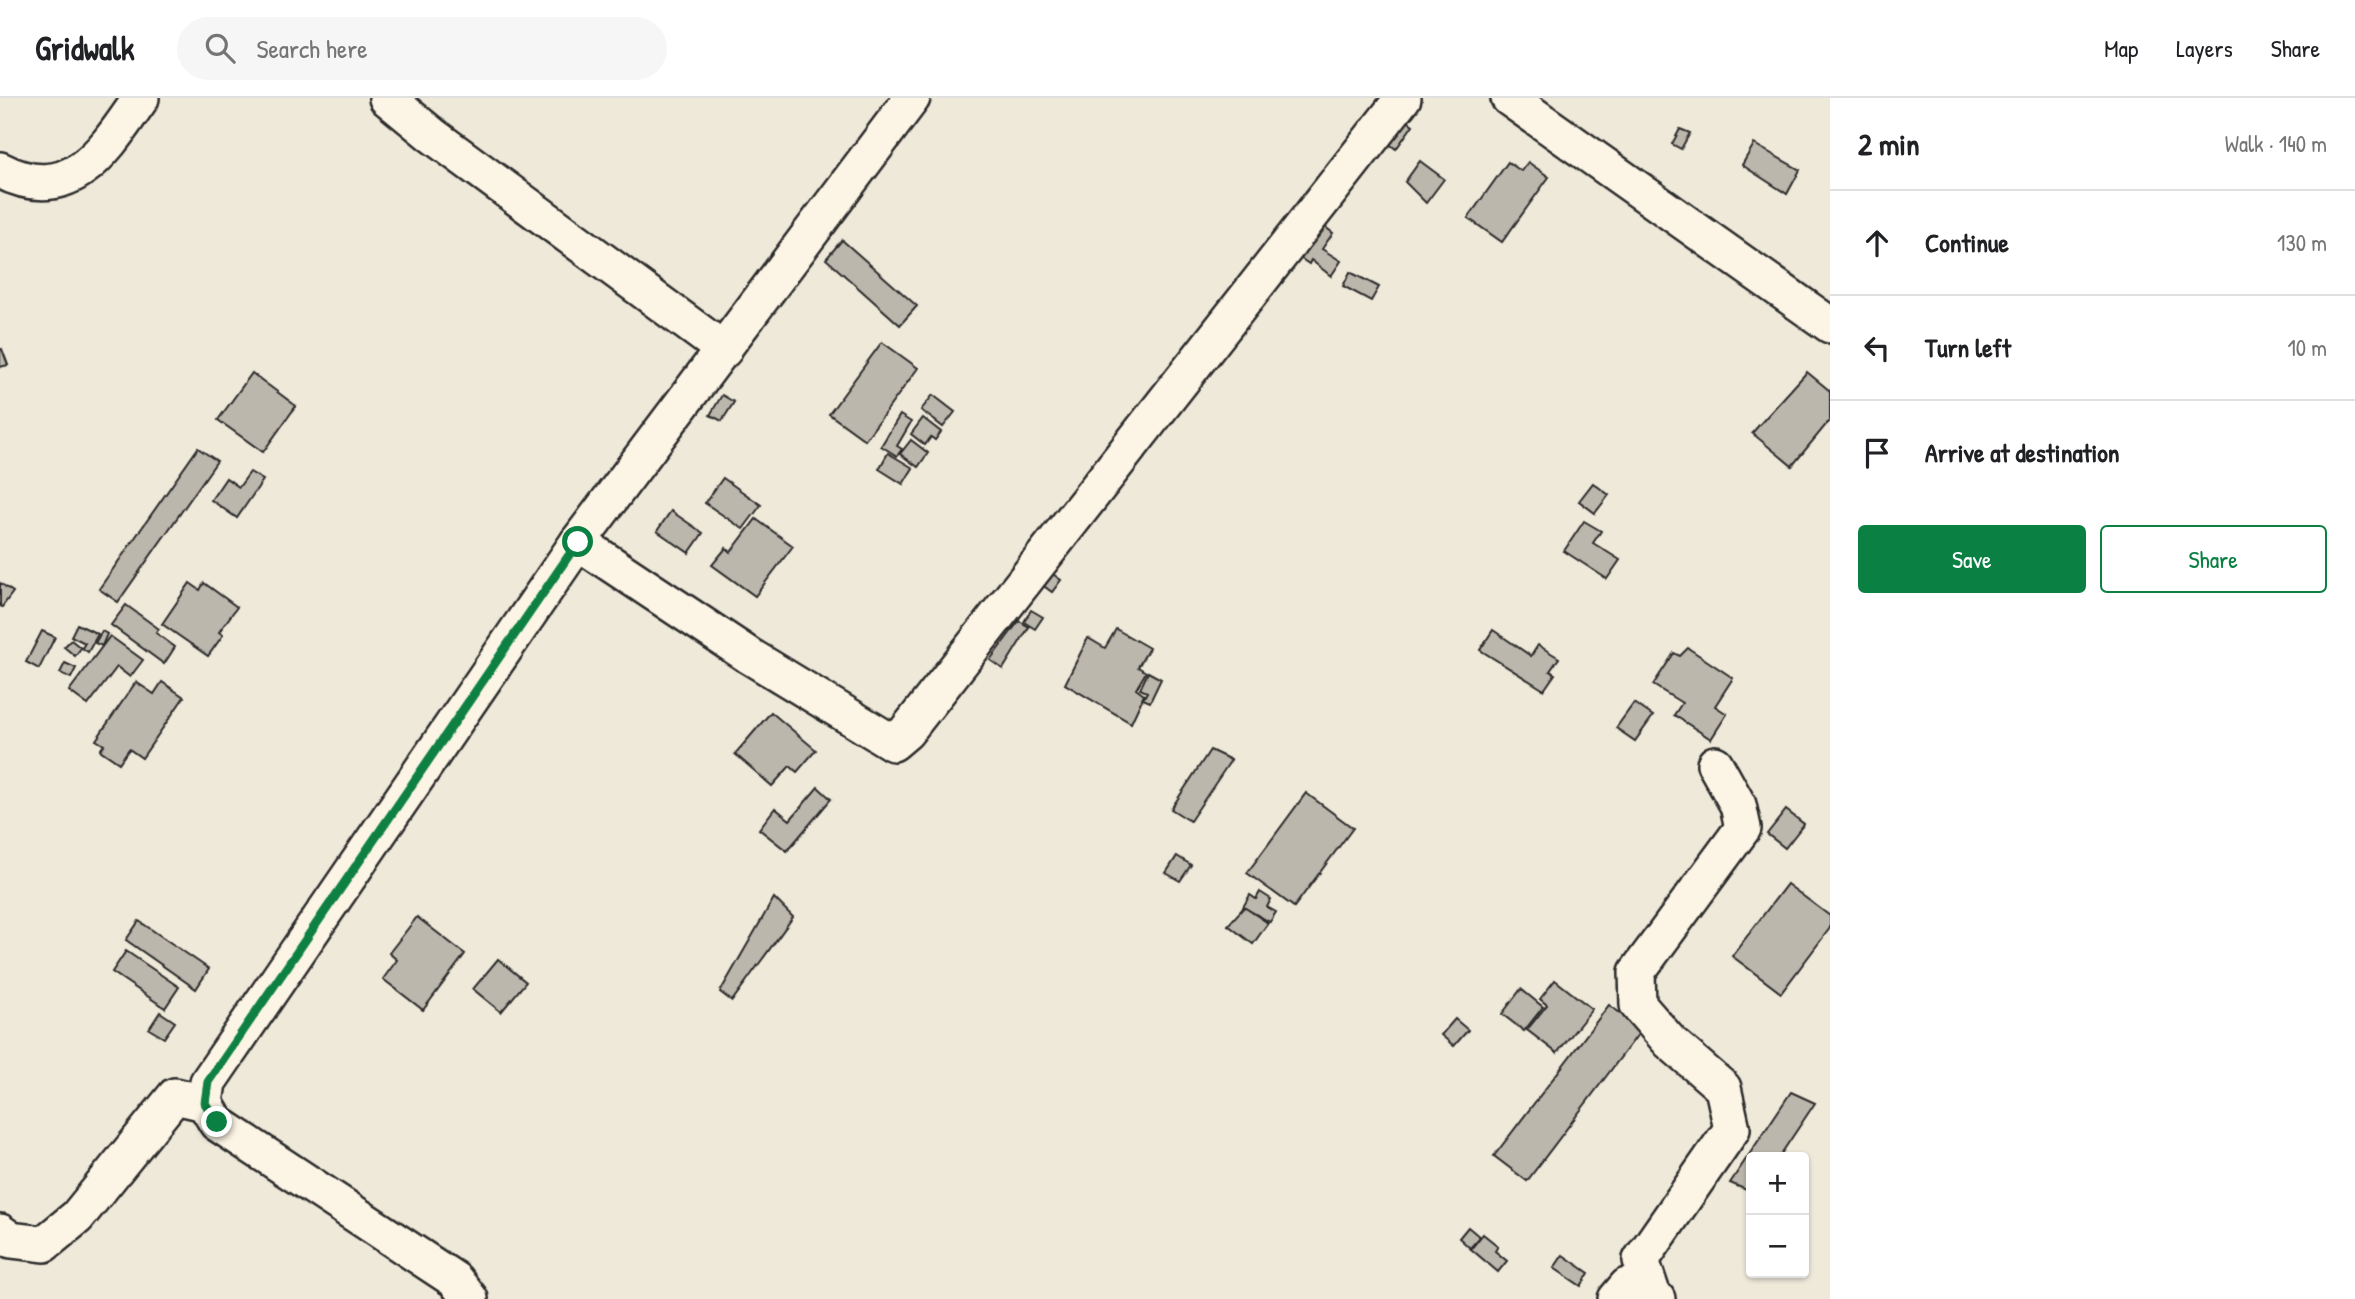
<!DOCTYPE html>
<meta charset="utf-8">
<style>
body{margin:0;font-family:"Patrick Hand",sans-serif;background:#f6f6f6;color:#202124}
.controls{position:absolute;right:21px;bottom:21px;display:grid;overflow:hidden;border-radius:7px;box-shadow:0 2px 5px #0004}
.controls button{width:63px;height:63px;display:grid;place-items:center;padding:0;border:0;border-bottom:2px solid #e0e0e0;background:#fff;color:#202124;font:35px sans-serif}
.stop{position:absolute;width:21px;height:21px;margin:-16px;border:5px solid #0b8043;border-radius:50%;background:#fff}
.stop.end{background:#0b8043;border-color:#fff;box-shadow:0 2px 7px #0008}
.list{margin:0;padding:0;list-style:none}
h2{display:flex;justify-content:space-between;align-items:center;height:91px;margin:0;padding:0 28px;font-size:30px}
h2 small{font-size:23px;font-weight:400;color:#757577}
.list li{display:grid;grid-template-columns:46px 1fr auto;gap:21px;align-items:center;box-sizing:border-box;height:105px;padding:0 28px;border-top:2px solid #e0e0e0}
.list b{display:block;font-size:26px;white-space:nowrap}
.list em{font-size:23px;font-style:normal;color:#757577}
.actions{display:flex;gap:14px;padding:21px 28px}
.actions a{flex:1;padding:16px 0;border:2px solid #0b8043;border-radius:7px;text-align:center;font-size:24px;color:#0b8043}
.actions .main{background:#0b8043;color:#fff}
.icon{flex:none;width:38px;height:38px;fill:none;stroke:currentColor;stroke-width:2;stroke-linecap:round;stroke-linejoin:round}
.map{position:relative;flex:none;width:1830px;height:1201px;overflow:hidden}
header{display:flex;align-items:center;gap:42px;box-sizing:border-box;height:98px;padding:0 35px;background:#fff;border-bottom:2px solid #e0e0e0}
header strong{font-size:33px}
nav{display:flex;gap:38px;margin-inline-start:auto;font-size:24px}
.search{width:490px;height:63px;background:#f6f6f6;display:flex;align-items:center;gap:18px;box-sizing:border-box;padding:0 24px;border-radius:38px;color:#757577;font-size:26px}
main{display:flex}
aside{flex:1;background:#fff}
.map>svg:first-child{display:block}
.building{fill:#bcb7ac;stroke:#2b2b2b;stroke-width:2}
.lines{fill:none;stroke-linecap:round;stroke-linejoin:round}
.minor-casing{stroke:#2b2b2b;stroke-width:40}
.minor{stroke:#fcf5e5;stroke-width:35}
.route{stroke:#0b8043;stroke-width:9}
</style>
<header>
<strong>Gridwalk</strong>
<div class="search"><svg class="icon" aria-label="search" viewBox="0 0 24 24"><circle cx="10" cy="10" r="6"/><path d="M15 15l6 6"/></svg>Search here</div>
<nav><a>Map</a><a>Layers</a><a>Share</a></nav>
</header>
<main>
<div class="map">
<svg width="1830" height="1201" viewBox="0 0 1830 1201">
<rect width="100%" height="100%" fill="#efe9da"/>
<filter id="ink" filterUnits="userSpaceOnUse"><feTurbulence type="fractalNoise" baseFrequency=".0143" numOctaves="2"/><feDisplacementMap in="SourceGraphic" scale="14" xChannelSelector="R" yChannelSelector="G"/><feConvolveMatrix kernelMatrix="1 2 1 2 8 2 1 2 1" color-interpolation-filters="sRGB"/></filter>
<g filter="url(#ink)">
<g class="building">
<polygon points="1401,18 1413,27 1396,51 1384,42"/>
<polygon points="1680,31 1690,35 1681,51 1672,46"/>
<polygon points="1754,46 1800,72 1787,96 1742,67"/>
<polygon points="1420,63 1444,81 1426,105 1405,84"/>
<polygon points="1508,64 1521,73 1528,64 1549,79 1502,144 1468,120"/>
<polygon points="1320,125 1333,135 1322,151 1341,163 1331,178 1311,162 1309,166 1297,158"/>
<polygon points="842,142 917,208 900,227 826,161"/>
<polygon points="1350,174 1379,189 1371,203 1343,188"/>
<polygon points="882,244 918,270 865,342 829,316"/>
<polygon points="2,251 8,267 0,269 0,252"/>
<polygon points="1807,274 1830,293 1830,322 1792,368 1752,335"/>
<polygon points="252,275 296,308 263,354 218,322"/>
<polygon points="722,297 734,304 722,323 710,317"/>
<polygon points="933,297 955,314 943,329 921,312"/>
<polygon points="900,317 911,324 897,348 902,351 897,358 881,348"/>
<polygon points="923,320 941,334 935,342 931,339 925,347 911,336"/>
<polygon points="911,342 928,355 918,369 900,356"/>
<polygon points="198,350 217,363 118,504 99,491"/>
<polygon points="888,355 913,370 903,386 879,371"/>
<polygon points="250,374 263,382 237,420 211,402 226,380 239,389"/>
<polygon points="723,380 761,407 743,431 705,405"/>
<polygon points="1593,385 1609,397 1595,415 1579,403"/>
<polygon points="671,413 703,435 689,455 657,433"/>
<polygon points="756,421 793,448 755,498 712,467 726,450 731,454"/>
<polygon points="1584,423 1601,433 1593,445 1620,462 1607,481 1564,453"/>
<polygon points="1050,474 1061,482 1052,494 1041,486"/>
<polygon points="0,485 13,494 2,509 0,508"/>
<polygon points="190,485 200,492 204,485 237,509 219,534 223,537 208,558 162,526"/>
<polygon points="126,507 159,531 156,535 175,549 164,566 111,527"/>
<polygon points="1031,512 1043,519 1035,531 1024,524"/>
<polygon points="1019,523 1029,529 1003,571 990,562"/>
<polygon points="77,526 98,536 88,554 82,550 85,545 71,538"/>
<polygon points="1116,531 1149,550 1138,569 1146,574 1136,591 1144,597 1131,625 1065,586 1088,540 1105,550"/>
<polygon points="1493,532 1531,558 1538,547 1559,560 1550,573 1555,576 1544,592 1480,552"/>
<polygon points="42,533 55,539 39,571 26,564"/>
<polygon points="102,533 107,536 102,548 95,545"/>
<polygon points="110,538 143,562 130,579 117,569 88,607 69,593"/>
<polygon points="71,542 81,550 75,558 64,549"/>
<polygon points="1688,550 1733,580 1715,608 1727,616 1711,641 1674,617 1682,605 1653,587 1674,555 1680,558"/>
<polygon points="65,565 76,570 71,580 60,575"/>
<polygon points="1148,574 1161,581 1150,604 1143,601 1147,594 1140,591"/>
<polygon points="136,584 154,596 162,584 184,599 142,660 129,651 119,665 100,652 104,647 96,642"/>
<polygon points="1634,605 1653,618 1635,643 1616,630"/>
<polygon points="771,614 816,652 797,674 790,668 772,688 735,656"/>
<polygon points="1210,652 1231,662 1190,723 1171,711"/>
<polygon points="818,689 831,701 787,753 759,731 775,710 790,722"/>
<polygon points="1306,695 1353,730 1294,809 1247,775"/>
<polygon points="1786,712 1804,726 1785,750 1767,736"/>
<polygon points="1177,758 1191,767 1180,783 1166,775"/>
<polygon points="1787,786 1830,818 1830,830 1781,895 1732,858"/>
<polygon points="1260,794 1271,801 1267,809 1276,814 1270,824 1243,809 1250,797 1256,801"/>
<polygon points="774,800 793,819 732,903 720,894"/>
<polygon points="1244,809 1268,825 1253,846 1228,827"/>
<polygon points="417,819 465,856 423,912 383,881 397,862 389,855"/>
<polygon points="139,823 209,871 196,891 126,842"/>
<polygon points="126,853 179,889 165,910 112,874"/>
<polygon points="498,861 526,884 501,914 473,891"/>
<polygon points="1555,882 1592,911 1557,955 1527,932 1547,907 1540,901"/>
<polygon points="1521,891 1543,909 1524,933 1502,916"/>
<polygon points="1609,907 1642,931 1527,1083 1494,1058"/>
<polygon points="160,914 175,924 164,940 149,931"/>
<polygon points="1455,921 1468,932 1454,948 1441,937"/>
<polygon points="1791,994 1815,1005 1779,1059 1751,1059 1751,1094 1730,1085"/>
<polygon points="1468,1129 1480,1139 1470,1150 1459,1140"/>
<polygon points="1483,1136 1498,1148 1495,1153 1507,1163 1498,1174 1471,1151"/>
<polygon points="1563,1157 1589,1175 1581,1188 1554,1170"/>
</g>
<g class="lines">
<g class="minor-casing">
<g id="minor">
<polyline points="387,0 432,37 724,252"/>
<polyline points="1509,0 1830,227"/>
<path d="M 0,72 C 71,109 105,52 141,0"/>
<polyline points="578,444 748,557 893,645 906,634 1403,0"/>
<polyline points="0,1134 11,1142 44,1146 77,1119 175,998 205,1005"/>
<polyline points="1653,1198 1641,1162 1732,1031 1723,990 1670,944 1638,907 1637,874 1743,730 1738,707 1715,666"/>
<polyline points="470,1201 455,1182 217,1025 205,1005 208,984 578,444 912,0"/>
<polyline points="1616,1201 1627,1188 1657,1201"/>
</g>
</g>
<use href="#minor" class="minor"/>
</g>
</g>
<g class="lines" filter="url(#ink)">
<polyline class="route" points="217,1024 205,1005 208,984 578,444"/>
</g>
</svg>
<div class="controls">
<button>+</button>
<button>−</button>
</div>
<div class="stop" style="left:578px;top:444px"></div>
<div class="stop end" style="left:217px;top:1024px"></div>
</div>
<aside>
<h2>2 min<small>Walk · 140 m</small></h2>
<ul class="list">
<li><svg class="icon" aria-label="ahead" viewBox="0 0 24 24"><path d="M12 20V5M6 11l6-6 6 6"/></svg><div><b>Continue</b></div><em>130 m</em></li>
<li><svg class="icon" aria-label="left" viewBox="0 0 24 24"><path d="M17 20v-9H6M10 6l-5 5 5 5"/></svg><div><b>Turn left</b></div><em>10 m</em></li>
<li><svg class="icon" aria-label="arrive" viewBox="0 0 24 24"><path d="M6 21V4h12l-3 4 3 4H6"/></svg><div><b>Arrive at destination</b></div></li>
</ul>
<div class="actions"><a class="main">Save</a><a>Share</a></div>
</aside>
</main>
